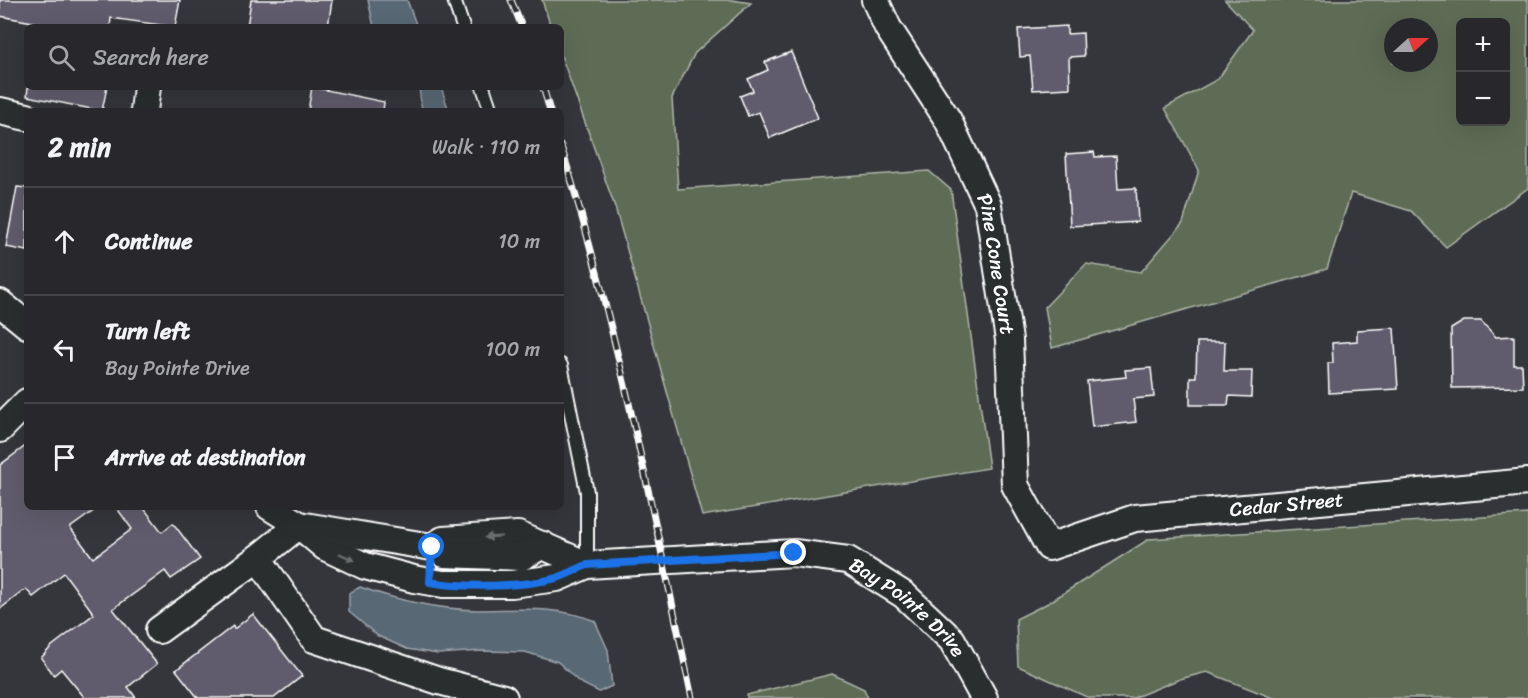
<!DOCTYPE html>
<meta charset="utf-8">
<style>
body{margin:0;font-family:Sriracha,sans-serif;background:#343438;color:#f1f3f6}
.controls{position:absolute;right:18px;top:18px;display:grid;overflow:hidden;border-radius:9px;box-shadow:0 6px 24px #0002}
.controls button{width:54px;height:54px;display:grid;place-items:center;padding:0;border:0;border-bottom:2px solid #444448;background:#28282c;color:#f1f3f6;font:30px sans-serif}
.compass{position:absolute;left:1384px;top:18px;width:54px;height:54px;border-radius:50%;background:#28282c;box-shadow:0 6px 24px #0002;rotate:69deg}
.stop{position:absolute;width:18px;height:18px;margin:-14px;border:4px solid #1a73e8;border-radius:50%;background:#fff}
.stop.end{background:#1a73e8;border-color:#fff;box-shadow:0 2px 6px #0008}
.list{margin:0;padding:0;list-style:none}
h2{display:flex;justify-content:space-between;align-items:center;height:78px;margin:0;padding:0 24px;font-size:26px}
h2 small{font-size:20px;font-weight:400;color:#a5a6a9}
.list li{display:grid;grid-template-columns:39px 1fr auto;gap:18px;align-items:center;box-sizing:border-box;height:108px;padding:0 24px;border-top:2px solid #444448}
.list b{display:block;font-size:22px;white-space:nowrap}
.list p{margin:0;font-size:20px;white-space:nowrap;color:#a5a6a9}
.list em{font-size:20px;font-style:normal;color:#a5a6a9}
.icon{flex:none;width:33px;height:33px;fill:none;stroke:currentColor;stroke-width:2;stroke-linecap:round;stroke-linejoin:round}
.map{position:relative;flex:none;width:1528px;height:698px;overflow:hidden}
.search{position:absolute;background:#28282c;box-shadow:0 6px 24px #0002;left:24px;top:24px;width:540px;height:66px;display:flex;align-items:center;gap:15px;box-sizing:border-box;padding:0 21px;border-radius:9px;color:#a5a6a9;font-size:22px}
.panel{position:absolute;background:#28282c;box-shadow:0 6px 24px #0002;left:24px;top:108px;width:540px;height:402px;border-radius:9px}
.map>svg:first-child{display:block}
.green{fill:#5e6c54;stroke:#aeb6aa;stroke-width:1.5;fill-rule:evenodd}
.water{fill:#596775;stroke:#9ba4ac;stroke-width:1.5}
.building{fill:#615c6d;stroke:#fff;stroke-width:1.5}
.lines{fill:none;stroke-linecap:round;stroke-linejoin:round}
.service-casing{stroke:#fff;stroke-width:16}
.minor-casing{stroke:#fff;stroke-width:30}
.service{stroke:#2a2d2e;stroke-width:12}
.minor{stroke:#2a2d2e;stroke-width:26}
.rail-casing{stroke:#fff;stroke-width:7}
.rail{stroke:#2a2d2e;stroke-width:4.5;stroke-dasharray:14;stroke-linecap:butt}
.oneway{fill:#6a6c6d}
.route{stroke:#1a73e8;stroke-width:8}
.labels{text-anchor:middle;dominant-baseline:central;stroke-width:4.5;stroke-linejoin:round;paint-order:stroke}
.street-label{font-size:20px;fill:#fff;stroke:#2a2d2e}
</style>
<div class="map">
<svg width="1528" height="698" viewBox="0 0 1528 698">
<rect width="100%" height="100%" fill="#35363b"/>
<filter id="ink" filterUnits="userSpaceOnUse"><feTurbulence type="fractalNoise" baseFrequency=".0167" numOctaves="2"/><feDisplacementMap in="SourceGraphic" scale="12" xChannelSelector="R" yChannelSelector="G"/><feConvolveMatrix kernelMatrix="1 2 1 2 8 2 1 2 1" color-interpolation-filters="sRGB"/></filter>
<g filter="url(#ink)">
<g class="green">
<polygon points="542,0 732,0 751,3 695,53 672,98 678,189 929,171 951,190 989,468 702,516 615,207 561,55 561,27 551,27"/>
<path d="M 1225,0 L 1528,0 L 1528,188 L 1446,247 L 1411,211 L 1351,193 L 1327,269 L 1052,348 L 1045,307 L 1086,264 L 1141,272 L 1183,223 L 1199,170 L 1165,108 L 1218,79 L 1253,30 ZM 1506,22 L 1506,122 L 1460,122 L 1460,22 ZM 1393,27 L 1429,27 L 1429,63 L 1393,63 Z"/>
<polygon points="1528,514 1528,698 1273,698 1207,672 1180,679 1133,698 1089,698 1018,666 1016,619 1048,603 1149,539"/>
<polygon points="832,674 864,689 868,698 747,698 747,695"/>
</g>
<g class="water">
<polygon points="368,0 407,0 417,27 374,27"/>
<polygon points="419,87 441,87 449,111 422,111"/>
<path d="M 360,587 C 399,601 436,609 477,610 C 519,610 556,605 595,621 L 608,650 L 612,686 L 599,692 L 579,682 L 558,662 L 525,652 L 481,651 L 438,654 L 407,649 L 378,636 L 349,612 L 349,593 Z"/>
</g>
<g class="building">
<polygon points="0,0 180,0 175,27 111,18 110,27 60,27 0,16"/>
<polygon points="251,0 332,0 328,27 247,27"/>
<polygon points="1067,26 1067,34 1083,33 1084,56 1069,57 1070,88 1033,90 1030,56 1020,57 1018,29"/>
<polygon points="791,52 818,118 770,138 759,112 748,116 740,96 753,91 748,79 768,70 765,62"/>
<polygon points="28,87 107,87 102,111 27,96"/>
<polygon points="312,87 384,102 383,111 308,111"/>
<polygon points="1094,152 1095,157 1116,156 1118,189 1136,188 1138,222 1070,226 1066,154"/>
<polygon points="17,187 27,188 27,251 6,247"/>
<polygon points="1464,321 1481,321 1496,337 1514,336 1514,365 1522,365 1523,387 1452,388 1451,329"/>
<polygon points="1394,328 1398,389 1329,393 1328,363 1333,363 1332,343 1357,341 1357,330"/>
<polygon points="1197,342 1225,342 1224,371 1252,371 1251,397 1229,396 1228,405 1190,405 1190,377 1196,377"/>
<polygon points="1151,368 1154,397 1133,399 1136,422 1092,427 1087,381 1126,377 1125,370"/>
<polygon points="27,445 27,507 99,507 70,528 93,558 132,529 116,507 143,507 162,532 173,523 200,559 171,579 165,571 113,609 157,664 128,687 136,698 85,698 61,669 54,675 41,658 52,646 94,614 64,573 33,597 26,589 0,609 0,465"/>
<polygon points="253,614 302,676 274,698 198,698 176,670 233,626 234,629"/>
</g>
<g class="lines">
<g class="service-casing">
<g id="service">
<polyline points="454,0 463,27"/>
<polyline points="483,87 491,111"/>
<polyline points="561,365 587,492 587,565"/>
</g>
</g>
<g class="minor-casing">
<g id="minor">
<path id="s1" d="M 875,0 L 888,28 L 948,120 L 988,205 L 1009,340 L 1015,485 L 1049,547 L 1135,518 L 1528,482"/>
<polyline points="0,111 27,117"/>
<polyline points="144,111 147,87"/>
<polyline points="0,303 27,325"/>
<polyline points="0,429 27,402"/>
<path id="s2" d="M 270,507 L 299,525 L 325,547 L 365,566 L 414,579 L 443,584 L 512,584 L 557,578 L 587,565 L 794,553 L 848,560 L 904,595 L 952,640 L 984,698"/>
<polyline points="299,525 258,558 314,639 439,681 504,698"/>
<polyline points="299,525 432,547 443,540 518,535 587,565"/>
<polyline points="444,554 521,557 543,545"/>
<polyline points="159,630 258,558"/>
</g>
</g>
<use href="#service" class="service"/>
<use href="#minor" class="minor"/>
<g class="rail-casing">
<g id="rail">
<polyline points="511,0 522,27"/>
<polyline points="543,87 550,111"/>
<path d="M 561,146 C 617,327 653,513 692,698"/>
</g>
</g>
<use href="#rail" class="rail"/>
</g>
<defs><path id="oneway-solid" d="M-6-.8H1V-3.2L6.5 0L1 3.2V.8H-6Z" transform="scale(1.5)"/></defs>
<g class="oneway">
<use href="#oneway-solid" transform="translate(493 537) rotate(176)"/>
<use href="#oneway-solid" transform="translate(347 557) rotate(25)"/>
</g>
</g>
<g class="lines" filter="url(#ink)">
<path class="route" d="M 432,547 L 430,582 C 464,588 523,587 557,578 C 567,575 577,569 587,565 L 794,553"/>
</g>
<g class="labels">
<g class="street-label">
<text stroke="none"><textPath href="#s1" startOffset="294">Pine Cone Court</textPath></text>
<text stroke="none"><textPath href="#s1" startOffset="830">Cedar Street</textPath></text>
<text stroke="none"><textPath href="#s2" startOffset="678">Bay Pointe Drive</textPath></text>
</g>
</g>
</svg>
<div class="controls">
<button>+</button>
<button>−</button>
</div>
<svg class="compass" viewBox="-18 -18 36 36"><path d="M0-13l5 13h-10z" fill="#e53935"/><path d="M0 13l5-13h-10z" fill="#a5a6a9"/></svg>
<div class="stop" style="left:432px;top:547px"></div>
<div class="stop end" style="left:794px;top:553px"></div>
<div class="search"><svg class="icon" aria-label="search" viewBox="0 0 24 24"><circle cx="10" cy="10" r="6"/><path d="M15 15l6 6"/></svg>Search here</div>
<section class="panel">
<h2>2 min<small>Walk · 110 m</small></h2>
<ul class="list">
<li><svg class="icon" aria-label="ahead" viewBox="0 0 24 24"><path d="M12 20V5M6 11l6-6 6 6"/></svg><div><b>Continue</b></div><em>10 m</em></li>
<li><svg class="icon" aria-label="left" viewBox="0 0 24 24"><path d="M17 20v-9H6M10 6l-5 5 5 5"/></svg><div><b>Turn left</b><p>Bay Pointe Drive</p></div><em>100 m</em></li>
<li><svg class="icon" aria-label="arrive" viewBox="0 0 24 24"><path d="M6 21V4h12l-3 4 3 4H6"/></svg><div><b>Arrive at destination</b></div></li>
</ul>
</section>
</div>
